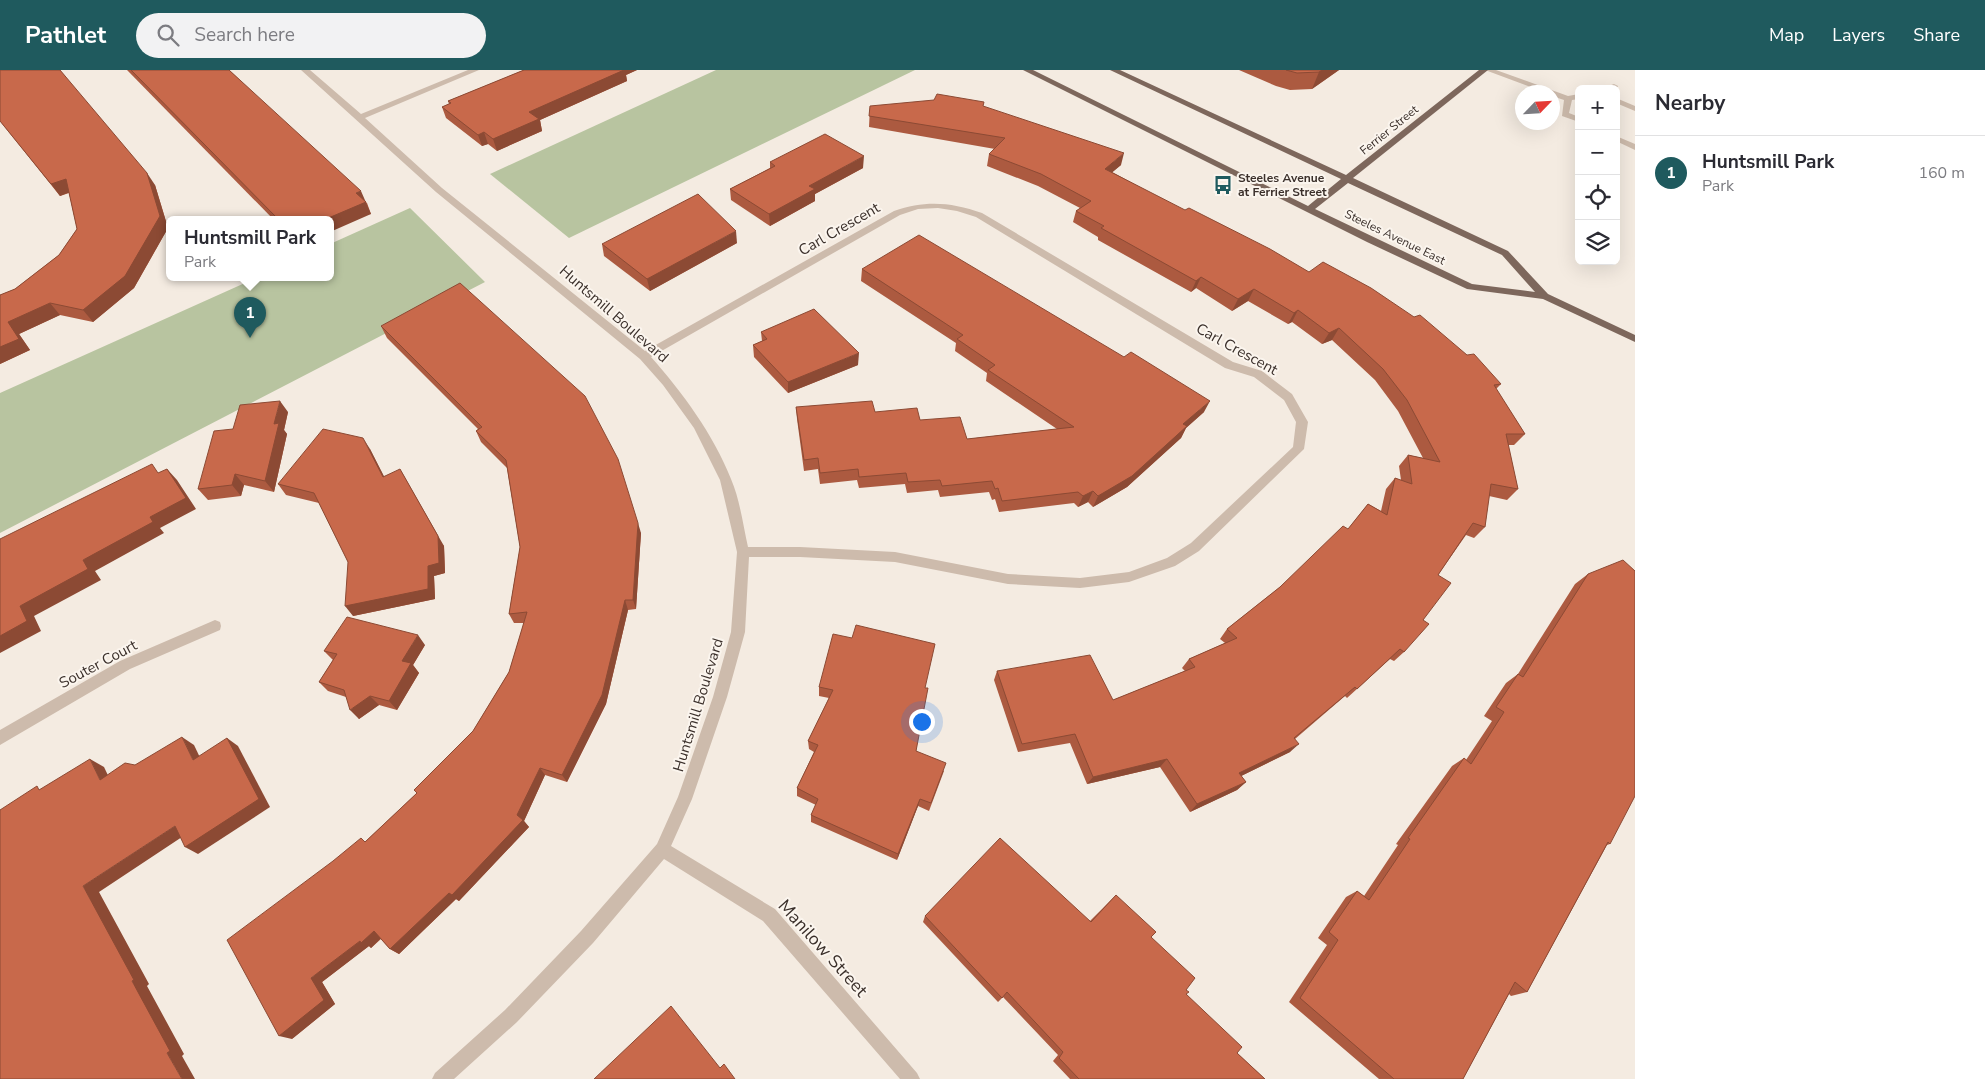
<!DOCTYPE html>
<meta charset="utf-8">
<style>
body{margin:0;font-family:"Nunito Sans",sans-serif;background:#f2f2f3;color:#2b2b33}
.controls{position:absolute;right:15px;top:15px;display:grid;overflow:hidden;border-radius:8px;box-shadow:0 5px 20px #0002}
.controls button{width:45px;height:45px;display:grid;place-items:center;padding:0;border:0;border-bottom:1px solid #e1e1e2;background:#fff;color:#2b2b33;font:25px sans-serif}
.compass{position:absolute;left:1515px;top:15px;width:45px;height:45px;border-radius:50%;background:#fff;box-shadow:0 5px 20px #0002;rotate:65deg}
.you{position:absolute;left:921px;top:651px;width:18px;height:18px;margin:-12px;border:4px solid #fff;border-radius:50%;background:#1a73e8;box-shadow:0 0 0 8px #1a73e833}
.badge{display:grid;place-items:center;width:32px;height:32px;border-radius:50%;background:#1f5a5e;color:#fff;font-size:16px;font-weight:700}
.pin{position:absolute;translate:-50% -41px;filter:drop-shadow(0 1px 2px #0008)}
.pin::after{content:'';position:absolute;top:26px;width:18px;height:15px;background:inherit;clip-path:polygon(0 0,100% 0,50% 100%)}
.popup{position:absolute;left:166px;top:146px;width:168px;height:65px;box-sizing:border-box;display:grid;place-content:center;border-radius:8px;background:#fff;filter:drop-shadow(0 1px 4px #0005);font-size:16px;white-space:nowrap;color:#7c7c81}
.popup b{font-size:19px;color:#2b2b33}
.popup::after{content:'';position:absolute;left:50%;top:100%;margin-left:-10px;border:10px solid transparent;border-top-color:#fff}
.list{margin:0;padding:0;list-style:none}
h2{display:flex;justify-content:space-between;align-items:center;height:65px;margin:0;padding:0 20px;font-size:21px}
h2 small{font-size:16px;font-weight:400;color:#7c7c81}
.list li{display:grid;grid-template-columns:32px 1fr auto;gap:15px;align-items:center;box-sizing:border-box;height:75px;padding:0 20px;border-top:1px solid #e1e1e2}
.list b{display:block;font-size:19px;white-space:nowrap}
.list p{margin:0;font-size:16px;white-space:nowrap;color:#7c7c81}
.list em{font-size:16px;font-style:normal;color:#7c7c81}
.icon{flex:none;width:28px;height:28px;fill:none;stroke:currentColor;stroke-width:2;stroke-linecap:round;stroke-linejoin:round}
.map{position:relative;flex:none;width:1635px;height:1009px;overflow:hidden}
header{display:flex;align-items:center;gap:30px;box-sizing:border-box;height:70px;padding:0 25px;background:#1f5a5e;color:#fff}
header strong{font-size:24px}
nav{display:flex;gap:28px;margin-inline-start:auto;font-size:18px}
.search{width:350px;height:45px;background:#f2f2f3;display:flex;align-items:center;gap:12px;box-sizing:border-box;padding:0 18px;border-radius:28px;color:#7c7c81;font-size:19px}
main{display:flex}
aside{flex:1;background:#fff}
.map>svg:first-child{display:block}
.green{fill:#b8c4a0}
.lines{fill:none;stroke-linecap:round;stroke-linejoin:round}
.minor{fill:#cdbbac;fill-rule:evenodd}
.major{fill:#7d675c;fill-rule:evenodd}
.wall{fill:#ac5a40}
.shaded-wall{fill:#8c4a34}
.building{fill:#c8694b;stroke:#8c4a34}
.labels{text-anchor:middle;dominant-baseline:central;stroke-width:4;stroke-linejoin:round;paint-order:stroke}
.far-street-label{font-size:12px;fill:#3b302b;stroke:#fbf5ee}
.far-poi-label{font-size:12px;font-weight:bold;fill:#3b302b;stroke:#fbf5ee;text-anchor:start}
.street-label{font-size:15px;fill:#3b302b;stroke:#fbf5ee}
.near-street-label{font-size:18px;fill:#3b302b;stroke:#fbf5ee}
</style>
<header>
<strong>Pathlet</strong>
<div class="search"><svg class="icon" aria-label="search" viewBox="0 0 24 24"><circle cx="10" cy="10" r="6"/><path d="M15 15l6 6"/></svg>Search here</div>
<nav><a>Map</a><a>Layers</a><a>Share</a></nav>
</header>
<main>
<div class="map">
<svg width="1635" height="1009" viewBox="0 0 1635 1009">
<rect width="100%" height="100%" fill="#f4ebe1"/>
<g class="green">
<polygon points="716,0 915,0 569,168 490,104"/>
<polygon points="410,138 485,212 0,463 0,323 258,207 330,207 330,174"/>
</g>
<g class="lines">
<g class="minor">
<path d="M 301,0 L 310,0 L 361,44 L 468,0 L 479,0 L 365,48 L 442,118 L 645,281 L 894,141 C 925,130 951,132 982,143 L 1233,292 L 1262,301 L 1292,324 L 1308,352 L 1304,379 L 1199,481 L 1175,496 L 1129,512 L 1080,518 L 1008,514 L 895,492 L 800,487 L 749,487 L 745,562 L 727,627 L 692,729 L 671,776 L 775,839 L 917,1003 L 920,1009 L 900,1009 L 763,851 L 664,789 L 593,873 L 517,952 L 454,1009 L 432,1009 L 435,1003 L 505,940 L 581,861 L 657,774 L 678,727 L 713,627 L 731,562 L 737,482 L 720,410 L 694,358 L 663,315 L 640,289 L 436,122 ZM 938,138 L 957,141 L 976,147 L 1225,298 L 1254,307 L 1284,330 L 1296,352 L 1293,377 L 1191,473 L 1167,488 L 1129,502 L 1080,508 L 1008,504 L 895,482 L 800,477 L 748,477 C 743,455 740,430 731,409 C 713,364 683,323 651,287 L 900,145 L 918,139 Z"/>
<polygon points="1485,0 1496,0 1568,26 1579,24 1579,29 1572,30 1569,43 1579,47 1579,52 1562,46 1564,30 1552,26 1552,22 1544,22"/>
<polygon points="1614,14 1618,16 1617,18 1601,19"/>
<polygon points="1616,28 1635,36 1635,41 1616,33"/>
<polygon points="1616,66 1635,74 1635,80 1616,71"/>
<polygon points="215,550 220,552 221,556 220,560 130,599 0,675 0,660 120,591"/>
</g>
<path class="major" d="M 1023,0 L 1033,0 L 1308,136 L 1341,109 L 1110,0 L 1120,0 L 1346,105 L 1479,0 L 1488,0 L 1353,108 L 1508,181 L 1548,224 L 1635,265 L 1635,272 L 1543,229 L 1467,219 L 1367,172 ZM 1348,113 L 1502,185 L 1535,222 L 1472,214 L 1315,139 Z"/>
</g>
<g class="wall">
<polygon points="127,0 229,0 367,133 371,144 330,149 273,149"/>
<polygon points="524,0 637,0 626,5 627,11 540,50 542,61 497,81 488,74 482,76 446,48 442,37 449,34 448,31"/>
<polygon points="1239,0 1339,0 1312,19 1290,20 1276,16"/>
<polygon points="870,36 984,37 1121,95 1112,102 1501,314 1496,319 1525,364 1514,375 1508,375 1518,419 1507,430 1489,426 1485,457 1474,468 1466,465 1438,505 1423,550 1404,582 1394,591 1390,589 1347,628 1345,626 1295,669 1290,682 1241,706 1246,712 1237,720 1190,742 1160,697 1087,714 1070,673 1018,682 994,610 997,601 1113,630 1185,601 1182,598 1189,589 1225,573 1220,569 1227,559 1280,517 1348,459 1368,434 1381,441 1386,419 1395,408 1401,410 1399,396 1408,385 1423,388 1398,341 1375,310 1332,270 1322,274 1292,252 1288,254 1248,231 1232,241 1196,218 1191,222 1098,170 1098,167 1073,152 1076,141 1080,138 1038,116 987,96 989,84 995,79 869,57"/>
<polygon points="0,51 155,115 168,158 134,218 93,252 60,245 19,264 30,280 0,294 0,225 15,219 59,185 77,159 69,123 60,126"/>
<polygon points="770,92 863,98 815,124 815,131 770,156 731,130 730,119 770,98"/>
<polygon points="737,173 650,221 604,186 602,174"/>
<polygon points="862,199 1204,342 1186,358 1181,368 1127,417 1093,437 1088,432 1078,437 1074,433 999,442 995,429 992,430 989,422 940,427 938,420 907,423 905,414 859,418 857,410 820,414 818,399 804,401 797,349 796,337 875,342 920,350 967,369 1057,359 986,311 987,303 955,281 956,273 861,211"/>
<polygon points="381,256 641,463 636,539 628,540 606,634 567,712 545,705 524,751 529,757 459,831 456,829 399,884 390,879 381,869 371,878 369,876 322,912 335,934 292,969 366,771 417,723 473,661 509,602 524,553 514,553 509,544 520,477 507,398 481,372 476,361 478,359 387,268"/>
<polygon points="761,262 858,295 788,323 754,287 753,275 762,271"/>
<polygon points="288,342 284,360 287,364 274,422 244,415 241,426 208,430 198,419 233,359"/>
<polygon points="370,379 384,407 444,476 445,503 434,506 435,529 353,546 348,492 319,433 286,425 278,414"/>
<polygon points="1588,504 1610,774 1607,775 1527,922 1511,926 1509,924 1463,1009 1379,1009 1289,932 1327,875 1318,868 1346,827 1357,821 1364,826 1398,775 1396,774 1452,696 1464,688 1466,690 1492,651 1484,646 1506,613 1518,604 1575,514"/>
<polygon points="425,575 413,595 419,603 397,640 379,635 359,649 346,627 328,621 319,612 333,590 324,581"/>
<polygon points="819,617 925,618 916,681 944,701 929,741 918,736 897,790 811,752 811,745 816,735 797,726 797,718 814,682 809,679 808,671 829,628 819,626"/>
<polygon points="1116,825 1151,867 1186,920 1186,924 1237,983 1265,1009 1070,1009 1053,991 1058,985 1003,927 998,932 923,852 925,846 1090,851"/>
</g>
<g class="shaded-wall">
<polygon points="619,0 637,0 626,5 627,11 540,50 542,61 497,81 493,69 529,42"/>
<polygon points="1322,0 1339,0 1312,19 1319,2"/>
<polygon points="484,62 488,74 482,76 478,65"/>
<polygon points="1124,83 1121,95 1102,111 1105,99"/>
<polygon points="864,86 863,98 815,124 815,131 770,156 769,144 809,116"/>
<polygon points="147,103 155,115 168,158 134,218 93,252 83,240"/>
<polygon points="66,109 75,120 60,126 51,114"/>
<polygon points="361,121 371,144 330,162 330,149 326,149 356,123"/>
<polygon points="736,161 737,173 650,221 647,209"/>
<polygon points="1201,207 1196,218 1191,222 1196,211"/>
<polygon points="1254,219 1248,231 1232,241 1238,229"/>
<polygon points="50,233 60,245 19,264 30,280 0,294 0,277 8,252"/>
<polygon points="1298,240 1292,252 1288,254 1294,243"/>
<polygon points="1339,258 1332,270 1322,274 1329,263"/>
<polygon points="859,283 858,295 788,323 788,312"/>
<polygon points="280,331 288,342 284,360 287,364 274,422 265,411 274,354"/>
<polygon points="1210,331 1204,342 1186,358 1181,368 1127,417 1093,437 1098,426"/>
<polygon points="363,368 370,379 390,418 383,407"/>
<polygon points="167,399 177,410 196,439 160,458 164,463 95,501 101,510 34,546 41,561 0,583 0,566 20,536 83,490 150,447"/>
<polygon points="400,399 444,476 445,503 434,506 435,529 353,546 345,536 428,496"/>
<polygon points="235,404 244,415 241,426 232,415"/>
<polygon points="1093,421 1088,432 1078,437 1083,426"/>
<polygon points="638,453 641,463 636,539 633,530"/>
<polygon points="625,530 628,540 606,634 567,712 562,705"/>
<polygon points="418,565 425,575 413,595 419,603 397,640 389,631 402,591"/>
<polygon points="370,626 379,635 359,649 350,640"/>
<polygon points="182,667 194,675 205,698 193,690"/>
<polygon points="227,668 238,676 270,737 198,784 185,777"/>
<polygon points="1299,674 1290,682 1231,711 1239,703"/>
<polygon points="90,689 104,697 114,718 100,710"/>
<polygon points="1167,689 1160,697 1087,714 1093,707"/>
<polygon points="540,698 545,705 524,751 529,757 459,831 456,829 399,884 390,879 449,823 517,745"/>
<polygon points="1246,712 1237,720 1190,742 1197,734"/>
<polygon points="920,729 918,736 897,790 898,784"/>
<polygon points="175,756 188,763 99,822 149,914 147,916 184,984 182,986 195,1009 182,1009 167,983 132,911 83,816"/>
<polygon points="374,861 383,866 371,878 369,876 322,912 335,934 292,969 279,966 311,908"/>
</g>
<g class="building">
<polygon points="0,0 60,0 147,103 160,146 125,206 83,240 50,233 8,252 19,269 0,277 0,225 15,219 59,185 77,159 66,109 51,114 0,51"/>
<polygon points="131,0 229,0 361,121 356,123 366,132 326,149 278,149"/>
<polygon points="524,0 624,0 529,42 539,49 493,69 484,62 478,65 442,37 451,33 448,31"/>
<polygon points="1286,0 1322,0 1319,2 1297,3"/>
<polygon points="937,24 984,32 983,36 1124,83 1105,99 1185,140 1189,138 1270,179 1309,202 1323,192 1371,218 1414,247 1420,245 1467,285 1474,284 1501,314 1494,315 1525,364 1506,364 1518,419 1491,414 1485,457 1473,453 1438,505 1451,513 1423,550 1429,554 1404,582 1400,579 1357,619 1355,617 1294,668 1299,674 1239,703 1246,712 1197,734 1167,689 1093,707 1075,664 1022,674 997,601 1090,585 1113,630 1195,597 1189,589 1237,568 1227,559 1280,517 1343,456 1348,459 1368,434 1387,445 1395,408 1412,414 1408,385 1440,392 1407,330 1383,299 1339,258 1329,263 1298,240 1294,243 1254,219 1238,229 1201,207 1196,211 1101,158 1104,156 1076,141 1091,131 1041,104 989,84 1005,68 869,46 870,36 934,30"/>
<polygon points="825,64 864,86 809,116 815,119 769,144 730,119 775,96 770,92"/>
<polygon points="698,124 736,161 647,209 602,174"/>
<polygon points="919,165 1124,287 1131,282 1210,331 1183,354 1187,356 1132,406 1098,426 1093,421 1083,426 1078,422 1002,431 998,418 995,419 992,411 942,416 940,410 908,412 906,403 859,407 858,399 820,403 818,388 804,390 796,337 872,331 875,342 917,338 920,350 960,347 967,369 1074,357 988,300 995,295 957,269 963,265 862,199"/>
<polygon points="460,213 585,326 618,389 638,453 633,530 625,530 602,625 562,705 540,698 517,745 523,750 452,825 449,823 390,879 374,861 361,873 360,871 311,908 324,930 279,966 227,870 333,791 361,768 365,772 417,723 414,720 473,661 509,602 527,542 509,544 520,477 506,390 476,361 482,357 381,256"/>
<polygon points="814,239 859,283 788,312 753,275 767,269 761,262"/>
<polygon points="280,331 274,354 279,353 265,411 235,404 232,415 198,419 214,361 233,359 240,335"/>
<polygon points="323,359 363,368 383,407 400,399 438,466 439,493 428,496 428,519 345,536 348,492 314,423 278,414"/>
<polygon points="152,394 158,403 167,399 186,428 150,447 153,452 83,490 88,499 20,536 27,551 0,566 0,469"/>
<polygon points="1623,490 1635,501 1635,726 1610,774 1608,772 1527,922 1515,912 1463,1009 1394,1009 1300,928 1338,870 1329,862 1357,821 1369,830 1410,769 1408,768 1464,688 1471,694 1504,642 1496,637 1518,604 1523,607 1588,504"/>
<polygon points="347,547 418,565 402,591 411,593 389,631 370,626 350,640 344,620 319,612 337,584 324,581"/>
<polygon points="856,555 935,574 925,618 928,618 916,681 946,693 931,733 920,729 898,784 811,745 818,729 797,718 818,675 808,671 833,620 819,617 833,564 852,568"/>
<polygon points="182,667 193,690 227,668 259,729 185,777 175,756 83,816 134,910 132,911 170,981 167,983 182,1009 0,1009 0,740 37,716 39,720 90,689 100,710 125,693 135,695"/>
<polygon points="1000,768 1091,852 1116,825 1156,862 1151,867 1195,908 1186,920 1189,922 1186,924 1242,977 1237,983 1265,1009 1079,1009 1059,988 1063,982 1007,922 1002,928 925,846"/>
<polygon points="671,936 720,998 724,994 735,1009 594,1009"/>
</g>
<defs>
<g id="bus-bare" transform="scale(1.5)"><path d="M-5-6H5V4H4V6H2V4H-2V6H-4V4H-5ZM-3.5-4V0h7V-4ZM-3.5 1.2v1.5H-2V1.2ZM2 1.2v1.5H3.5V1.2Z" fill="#1f5a5e" stroke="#fbf5ee" stroke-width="2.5" paint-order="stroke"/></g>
</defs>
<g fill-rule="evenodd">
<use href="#bus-bare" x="1223" y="115"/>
</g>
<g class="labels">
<g class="far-street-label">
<text transform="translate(1389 60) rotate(-39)">Ferrier Street</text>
<text transform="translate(1395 167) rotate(26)">Steeles Avenue East</text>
</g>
<g class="far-poi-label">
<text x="1238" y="108">Steeles Avenue<tspan x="1238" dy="14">at Ferrier Street</tspan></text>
</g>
<g class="street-label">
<text transform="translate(839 159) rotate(-30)">Carl Crescent</text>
<text transform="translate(614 244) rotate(41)">Huntsmill Boulevard</text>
<text transform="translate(1237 279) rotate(29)">Carl Crescent</text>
<text transform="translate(98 594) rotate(-28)">Souter Court</text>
<text transform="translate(698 635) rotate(-73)">Huntsmill Boulevard</text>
</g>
<g class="near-street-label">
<text transform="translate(823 878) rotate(48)">Manilow Street</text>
</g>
</g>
</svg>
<div class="controls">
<button>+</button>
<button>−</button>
<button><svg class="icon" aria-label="locate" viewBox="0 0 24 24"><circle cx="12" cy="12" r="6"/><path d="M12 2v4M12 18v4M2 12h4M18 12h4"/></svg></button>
<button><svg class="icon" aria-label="layers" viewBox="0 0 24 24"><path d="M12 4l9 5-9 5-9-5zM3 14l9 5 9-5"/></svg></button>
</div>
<svg class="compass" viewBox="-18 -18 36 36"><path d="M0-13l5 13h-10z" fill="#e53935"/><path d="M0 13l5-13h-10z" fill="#7c7c81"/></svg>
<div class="you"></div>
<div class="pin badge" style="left:250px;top:268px">1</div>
<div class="popup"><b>Huntsmill Park</b>Park</div>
</div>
<aside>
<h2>Nearby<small></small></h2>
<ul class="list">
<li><span class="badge">1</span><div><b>Huntsmill Park</b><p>Park</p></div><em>160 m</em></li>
</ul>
</aside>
</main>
